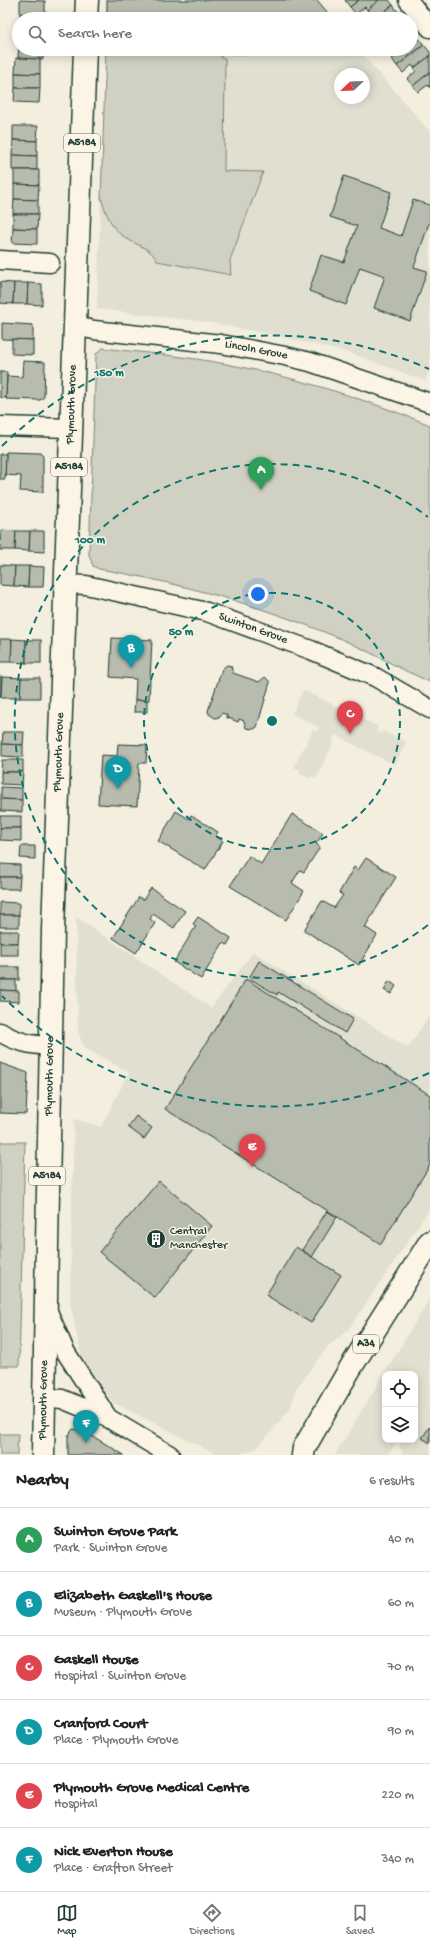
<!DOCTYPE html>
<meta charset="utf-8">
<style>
body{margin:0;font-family:"Gochi Hand",sans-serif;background:#f6f6f6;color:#222}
.controls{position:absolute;right:12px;bottom:12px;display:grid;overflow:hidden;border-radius:8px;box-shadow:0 2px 10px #0003}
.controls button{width:36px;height:36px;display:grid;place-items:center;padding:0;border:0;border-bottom:1px solid #e0e0e0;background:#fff;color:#222;font:20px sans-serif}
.compass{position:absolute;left:334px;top:68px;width:36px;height:36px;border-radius:50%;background:#fff;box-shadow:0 2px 10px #0003;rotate:247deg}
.you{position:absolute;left:258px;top:594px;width:14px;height:14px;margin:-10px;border:3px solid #fff;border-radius:50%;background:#1a73e8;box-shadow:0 0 0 6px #1a73e833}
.badge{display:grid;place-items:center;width:26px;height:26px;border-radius:50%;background:#1f3d34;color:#fff;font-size:13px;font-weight:700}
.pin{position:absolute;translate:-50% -33px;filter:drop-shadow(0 1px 2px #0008)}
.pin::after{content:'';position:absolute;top:21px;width:14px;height:12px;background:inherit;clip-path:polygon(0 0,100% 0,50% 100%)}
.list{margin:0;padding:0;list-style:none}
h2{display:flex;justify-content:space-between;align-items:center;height:52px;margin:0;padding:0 16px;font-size:17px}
h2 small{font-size:13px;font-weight:400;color:#767676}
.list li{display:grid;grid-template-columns:26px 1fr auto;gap:12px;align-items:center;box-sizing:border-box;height:64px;padding:0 16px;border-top:1px solid #e0e0e0}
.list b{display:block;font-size:15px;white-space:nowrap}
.list p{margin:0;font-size:13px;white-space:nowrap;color:#767676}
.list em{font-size:13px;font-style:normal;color:#767676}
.icon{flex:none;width:22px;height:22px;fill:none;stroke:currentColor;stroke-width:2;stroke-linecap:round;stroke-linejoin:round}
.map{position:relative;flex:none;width:430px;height:1455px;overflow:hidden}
.search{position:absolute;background:#fff;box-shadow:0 2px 10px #0003;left:12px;right:12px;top:12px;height:44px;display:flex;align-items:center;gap:10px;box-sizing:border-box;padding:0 14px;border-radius:22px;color:#767676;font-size:15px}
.sheet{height:436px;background:#fff}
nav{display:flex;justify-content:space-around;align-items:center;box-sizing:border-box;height:56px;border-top:1px solid #e0e0e0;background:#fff;font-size:11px;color:#767676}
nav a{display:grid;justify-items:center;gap:2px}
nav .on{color:#1f3d34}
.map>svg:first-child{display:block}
.built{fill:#e1dfd0;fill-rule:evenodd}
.green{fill:#d0d1c2;stroke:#78877b}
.building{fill:#b8bcae;stroke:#1f3d34}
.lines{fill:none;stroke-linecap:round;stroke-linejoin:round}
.minor-casing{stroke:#1f3d34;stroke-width:21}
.major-casing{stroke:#1f3d34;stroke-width:25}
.highway-casing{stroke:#1f3d34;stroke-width:25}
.minor{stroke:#fcf5e5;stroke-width:18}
.major{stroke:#fcf5e5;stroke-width:22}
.highway{stroke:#fcf5e5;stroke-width:22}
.ring{fill:none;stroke:#0f766e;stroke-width:2;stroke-dasharray:7 5}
.labels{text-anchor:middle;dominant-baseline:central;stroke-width:3;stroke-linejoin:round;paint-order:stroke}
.shield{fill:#fcf5e5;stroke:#617469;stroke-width:1}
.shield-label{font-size:11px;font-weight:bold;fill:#1f3d34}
.street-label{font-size:12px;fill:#1f3d34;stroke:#fcf5e5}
.poi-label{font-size:12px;fill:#1f3d34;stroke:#fcf5e5;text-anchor:start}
.centre{fill:#0f766e;stroke:#fcf5e5;stroke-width:2}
.ring-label{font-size:12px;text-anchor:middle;font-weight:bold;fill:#0f766e;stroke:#fcf5e5;stroke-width:3;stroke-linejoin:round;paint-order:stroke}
</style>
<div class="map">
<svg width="430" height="1455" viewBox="0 0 430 1455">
<rect width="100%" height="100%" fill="#f3eede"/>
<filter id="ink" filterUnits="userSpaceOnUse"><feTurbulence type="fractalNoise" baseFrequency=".025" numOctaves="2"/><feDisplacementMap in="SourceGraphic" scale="8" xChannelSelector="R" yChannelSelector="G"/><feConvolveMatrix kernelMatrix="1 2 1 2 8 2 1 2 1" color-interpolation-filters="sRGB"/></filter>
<g filter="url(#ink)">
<g class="built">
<path d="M 106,49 L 358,49 L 430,132 L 430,368 L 425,381 L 350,353 L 269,334 L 207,322 L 97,309 ZM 340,74 L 364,74 L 364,98 L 340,98 Z"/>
<polygon points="303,690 378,727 376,731 381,734 383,731 406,742 395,765 335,735 332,740 334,741 316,778 311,776 310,778 299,773 300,770 294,767 313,730 317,732 319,727 292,714"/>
<polygon points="76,917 211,1008 253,952 408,1048 430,1014 430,1208 349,1329 327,1347 296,1389 290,1409 256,1449 236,1455 221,1455 214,1453 114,1403 96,1381 81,1355 70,1302 74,1119 101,1127 129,1072 88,1050 82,1043 78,1031"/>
<path d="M 430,1298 L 430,1455 L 403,1455 L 398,1441 L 387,1455 L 335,1455 ZM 385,1374 L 415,1374 L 415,1440 L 385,1440 Z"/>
</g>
<g class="green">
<polygon points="107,15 222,18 222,19 107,19"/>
<path d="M 106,49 L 221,49 L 221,58 L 225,58 L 224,171 L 263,172 L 230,260 L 231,275 L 157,261 C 150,247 140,247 127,239 C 112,230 106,214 101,198 Z"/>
<polygon points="230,49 297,49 297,55 230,54"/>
<path d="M 103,348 C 134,352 165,354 196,359 C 277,371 354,395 430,425 L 430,682 C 399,669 370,651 339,638 C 262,606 182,583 99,569 L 93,566 L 89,555 L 96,354 Z"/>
<polygon points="0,1142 25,1142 19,1366 0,1366"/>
<polygon points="0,1434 18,1434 17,1455 0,1455"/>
</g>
<g class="building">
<polygon points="20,0 45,1 45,15 20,14"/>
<polygon points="107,0 317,0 333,19 107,15"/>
<polygon points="345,0 359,0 350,7"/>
<polygon points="359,0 379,0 367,10 365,7 356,14 350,7"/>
<polygon points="379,0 389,0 393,5 375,19 361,19 370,12 367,10"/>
<polygon points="393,5 400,15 396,19 375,19"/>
<polygon points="20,14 45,15 44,19 20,19"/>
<polygon points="411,28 416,35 411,39"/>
<polygon points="416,35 424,45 397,66 392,59 401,52 399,49 411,49 411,39"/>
<polygon points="19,44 19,49 43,49 43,59 18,58"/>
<polygon points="424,45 430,52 430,56 414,68 412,65 403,73 397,66"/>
<polygon points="430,56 430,72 413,86 407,79 416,71 414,68"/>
<polygon points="16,58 40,59 40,74 15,73"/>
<polygon points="430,72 430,88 428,85 418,92 413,86"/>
<polygon points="15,73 40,74 40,88 15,88"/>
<polygon points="15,88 40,88 39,103 14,102"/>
<polygon points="13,126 38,126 37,141 13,140"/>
<polygon points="13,140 37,141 37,156 12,155"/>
<polygon points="12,155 37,156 37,170 12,170"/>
<polygon points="14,170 39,170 39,185 14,184"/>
<polygon points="344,176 391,192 379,228 401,236 413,200 430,205 430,224 429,223 414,267 427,271 410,321 374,308 385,276 360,267 346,305 309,291 321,255 344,262 357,226 330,217"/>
<polygon points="14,184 39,185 38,200 14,199"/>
<polygon points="14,199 38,200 38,214 13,214"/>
<polygon points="13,214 38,214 37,229 13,228"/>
<polygon points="13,228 37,229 37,244 12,243"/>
<polygon points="0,282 14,283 13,304 0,303"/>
<polygon points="14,283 28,283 27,304 13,304"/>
<polygon points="28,283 42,284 42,305 27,304"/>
<polygon points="2,323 33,325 33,340 2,339"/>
<polygon points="12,339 33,340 33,355 12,354"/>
<polygon points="23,361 45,362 44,397 40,400 6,399 7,376 22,377"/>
<polygon points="0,372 7,372 6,398 0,397"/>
<polygon points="6,452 40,453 43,456 43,492 20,491 21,476 5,475"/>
<polygon points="0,454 6,454 5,479 0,479"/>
<polygon points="1,530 16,531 15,550 0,550"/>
<polygon points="16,531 30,531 29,551 15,550"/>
<polygon points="30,531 44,531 44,552 29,551"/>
<polygon points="0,565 15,566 14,586 0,585"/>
<polygon points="15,566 29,566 28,587 14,586"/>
<polygon points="29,566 44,567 43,587 28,587"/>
<polygon points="112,638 152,640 149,700 135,700 136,679 110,677"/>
<polygon points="0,639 12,639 11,662 0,662"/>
<polygon points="12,639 26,640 26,663 11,662"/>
<rect x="26" y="640" width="15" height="23"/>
<polygon points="227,665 231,666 233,673 259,682 265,677 270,682 257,727 254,729 246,728 244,721 239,719 238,722 226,717 227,715 222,713 219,717 215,718 209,714 208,711 222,669"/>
<polygon points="0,677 2,677 1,698 0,697"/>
<polygon points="2,677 21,678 20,698 1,698"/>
<polygon points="21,678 40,678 40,698 20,698"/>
<polygon points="135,700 147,700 147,712 134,712"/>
<polygon points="3,732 24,732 23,745 2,744"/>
<polygon points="2,744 23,745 23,757 2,756"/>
<polygon points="118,744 147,745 146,763 139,763 137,806 98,804 101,755 117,756"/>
<polygon points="2,760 23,760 23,772 1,772"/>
<polygon points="1,772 23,772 22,785 1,784"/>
<polygon points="1,787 22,788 22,800 1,799"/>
<polygon points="1,799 22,800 22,812 1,811"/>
<polygon points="176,811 189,819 191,815 218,832 215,836 223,841 205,870 158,841"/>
<polygon points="292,814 323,833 316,844 320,847 304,872 300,870 292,883 304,891 286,920 230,886 249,856 261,864"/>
<rect x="0" y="816" width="21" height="12"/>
<polygon points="0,828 21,828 21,841 0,840"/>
<polygon points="21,846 35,846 35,859 20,858"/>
<polygon points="366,858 396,877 365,927 377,935 359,965 304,930 322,901 334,908 343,895 339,893 354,867 358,870"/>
<polygon points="0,864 20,865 20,877 0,877"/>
<polygon points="0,877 20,877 19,889 0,889"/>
<polygon points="151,888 185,911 174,928 153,914 150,919 155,923 136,953 113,938 139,897 143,900"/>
<polygon points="0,902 19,903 19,915 0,915"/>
<rect x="0" y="915" width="19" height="12"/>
<polygon points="198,917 231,938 227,945 223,943 201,979 174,962 196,926 193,924"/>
<polygon points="0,931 19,931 18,943 0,943"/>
<rect x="0" y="943" width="18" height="12"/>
<polygon points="259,961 353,1019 345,1033 278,992 277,995 249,978"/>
<rect x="0" y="967" width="19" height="13"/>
<polygon points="246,979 430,1095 430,1165 381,1244 165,1109"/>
<polygon points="0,980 16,980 16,991 0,990"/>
<polygon points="389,981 396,986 391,994 384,990"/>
<polygon points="0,990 19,991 19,1002 0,1001"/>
<polygon points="0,1063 28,1073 26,1114 0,1113"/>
<polygon points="136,1116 152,1128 144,1139 128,1127"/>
<polygon points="159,1181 212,1226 155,1298 99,1252"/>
<polygon points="327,1211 337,1217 312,1257 302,1250"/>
<polygon points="296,1247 341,1275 311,1323 266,1295"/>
<polygon points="430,1426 430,1443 422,1438"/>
<polygon points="73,1429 84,1431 124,1455 68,1455 68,1436"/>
</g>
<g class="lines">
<g class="minor-casing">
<g id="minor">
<polyline points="408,0 430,28"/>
<polyline points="0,260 50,263"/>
<path id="s1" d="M 75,326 L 94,330 L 221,344 L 285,356 L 310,362 L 430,403"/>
<polyline points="0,426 70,428"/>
<path id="s2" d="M 65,584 L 86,585 L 207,612 L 311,650 L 375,677 L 430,709"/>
<path d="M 0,1032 C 16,1042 31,1045 50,1046"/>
<polyline points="47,1309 65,1351 108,1418"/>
<polyline points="43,1397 62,1399 108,1418 170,1455"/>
</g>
</g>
<g class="major-casing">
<g id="major">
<polyline points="86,19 87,0"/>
<path id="s3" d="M 43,1455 L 53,930 L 85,49"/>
</g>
</g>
<g class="highway-casing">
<polyline id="highway" points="303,1455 304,1448 351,1367 430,1242"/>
</g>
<use href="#minor" class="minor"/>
<use href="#major" class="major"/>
<use href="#highway" class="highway"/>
</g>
</g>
<g class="ring">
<circle cx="272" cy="721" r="128"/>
<path d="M428 925A257 257 0 1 1 428 517"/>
<path d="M429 1073A385 385 0 0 1 2 996M2 446A385 385 0 0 1 429 369"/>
</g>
<defs>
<g id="building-disc" transform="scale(1)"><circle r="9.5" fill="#1f3d34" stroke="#fcf5e5"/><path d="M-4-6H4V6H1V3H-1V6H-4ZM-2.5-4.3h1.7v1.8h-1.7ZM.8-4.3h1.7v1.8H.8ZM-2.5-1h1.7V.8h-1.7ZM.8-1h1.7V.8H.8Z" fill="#fff"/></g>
</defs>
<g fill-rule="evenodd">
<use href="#building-disc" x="156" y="1239"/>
</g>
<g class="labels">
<g class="shield">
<rect x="64" y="134" width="36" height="18" rx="3"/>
<rect x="51" y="458" width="36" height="18" rx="3"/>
<rect x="29" y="1167" width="36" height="18" rx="3"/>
<rect x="353" y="1335" width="26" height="18" rx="3"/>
</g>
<g class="shield-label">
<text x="82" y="143">A5184</text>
<text x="69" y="467">A5184</text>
<text x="47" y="1176">A5184</text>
<text x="366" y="1344">A34</text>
</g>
<g class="street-label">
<text stroke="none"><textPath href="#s1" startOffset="183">Lincoln Grove</textPath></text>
<text stroke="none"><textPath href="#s3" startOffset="1051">Plymouth Grove</textPath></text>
<text stroke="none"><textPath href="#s2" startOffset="194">Swinton Grove</textPath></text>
<text stroke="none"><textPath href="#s3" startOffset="703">Plymouth Grove</textPath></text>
<text stroke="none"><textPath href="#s3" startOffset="379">Plymouth Grove</textPath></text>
<text stroke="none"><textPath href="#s3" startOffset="55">Plymouth Grove</textPath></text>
</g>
<g class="poi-label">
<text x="170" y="1232">Central<tspan x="170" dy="14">Manchester</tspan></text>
</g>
</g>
<circle cx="272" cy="721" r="6" class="centre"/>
<g class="ring-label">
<text x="109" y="376">150 m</text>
<text x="90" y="543">100 m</text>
<text x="181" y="635">50 m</text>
</g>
</svg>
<div class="controls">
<button><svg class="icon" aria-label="locate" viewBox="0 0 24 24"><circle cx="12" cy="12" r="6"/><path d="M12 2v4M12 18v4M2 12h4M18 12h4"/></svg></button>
<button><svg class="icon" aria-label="layers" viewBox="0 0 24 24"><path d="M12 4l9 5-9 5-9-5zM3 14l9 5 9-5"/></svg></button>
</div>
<svg class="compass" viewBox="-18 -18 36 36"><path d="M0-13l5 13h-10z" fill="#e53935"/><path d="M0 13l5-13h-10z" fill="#767676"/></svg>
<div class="you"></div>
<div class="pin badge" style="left:261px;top:490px;background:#2e9e5b">A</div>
<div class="pin badge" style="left:131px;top:668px;background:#0f9aa8">B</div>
<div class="pin badge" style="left:350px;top:734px;background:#e0444e">C</div>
<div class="pin badge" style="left:118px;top:789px;background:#0f9aa8">D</div>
<div class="pin badge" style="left:252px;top:1167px;background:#e0444e">E</div>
<div class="pin badge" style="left:86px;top:1443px;background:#0f9aa8">F</div>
<div class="search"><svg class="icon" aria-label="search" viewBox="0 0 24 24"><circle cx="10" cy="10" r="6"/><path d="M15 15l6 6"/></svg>Search here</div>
</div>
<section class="sheet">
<h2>Nearby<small>6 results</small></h2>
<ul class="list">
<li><span class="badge" style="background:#2e9e5b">A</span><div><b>Swinton Grove Park</b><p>Park · Swinton Grove</p></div><em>40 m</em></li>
<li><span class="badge" style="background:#0f9aa8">B</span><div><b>Elizabeth Gaskell's House</b><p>Museum · Plymouth Grove</p></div><em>60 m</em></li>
<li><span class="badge" style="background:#e0444e">C</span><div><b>Gaskell House</b><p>Hospital · Swinton Grove</p></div><em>70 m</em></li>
<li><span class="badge" style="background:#0f9aa8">D</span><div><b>Cranford Court</b><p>Place · Plymouth Grove</p></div><em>90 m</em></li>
<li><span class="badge" style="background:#e0444e">E</span><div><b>Plymouth Grove Medical Centre</b><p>Hospital</p></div><em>220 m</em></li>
<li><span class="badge" style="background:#0f9aa8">F</span><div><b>Nick Everton House</b><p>Place · Grafton Street</p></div><em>340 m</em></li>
</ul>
</section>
<nav>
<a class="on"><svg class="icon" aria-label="map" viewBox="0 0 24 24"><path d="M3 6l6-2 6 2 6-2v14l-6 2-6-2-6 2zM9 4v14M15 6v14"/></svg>Map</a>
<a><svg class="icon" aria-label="directions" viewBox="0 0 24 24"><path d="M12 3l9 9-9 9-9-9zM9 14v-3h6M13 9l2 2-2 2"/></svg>Directions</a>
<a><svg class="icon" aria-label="saved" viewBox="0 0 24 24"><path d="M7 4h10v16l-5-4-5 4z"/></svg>Saved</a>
</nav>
